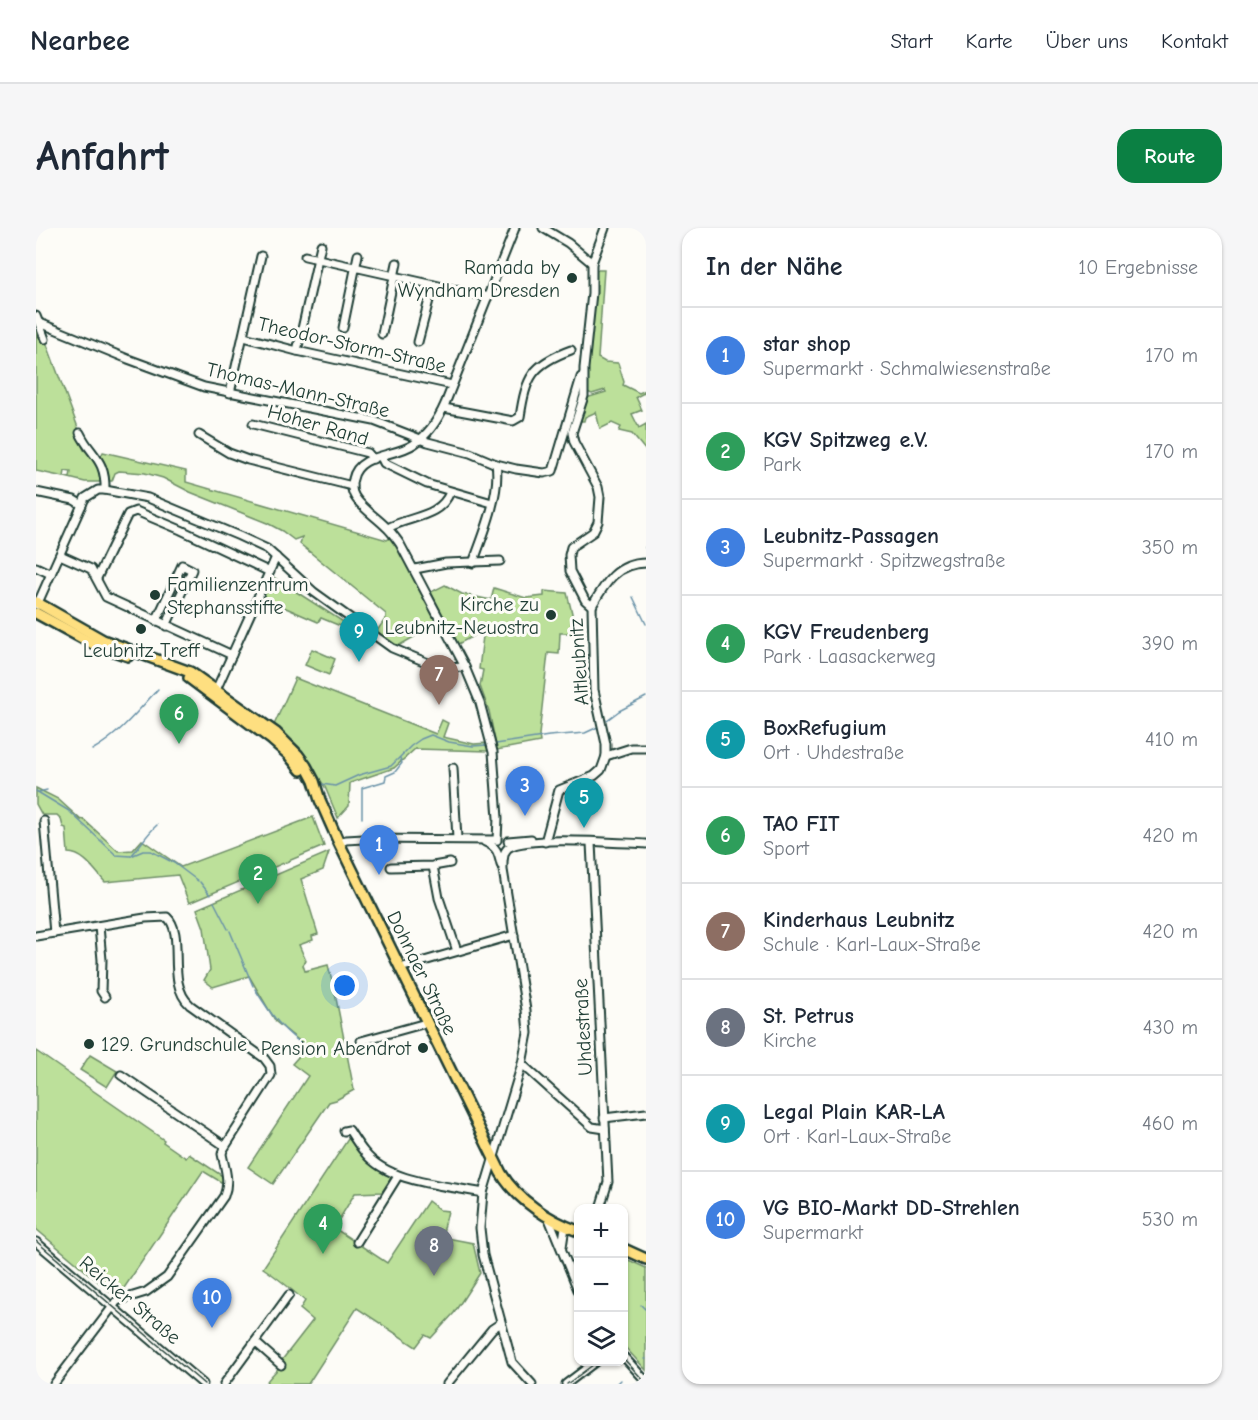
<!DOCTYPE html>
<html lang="de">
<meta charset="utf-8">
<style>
body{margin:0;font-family:"Comic Neue",sans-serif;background:#f6f6f7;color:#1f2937}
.controls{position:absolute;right:18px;bottom:18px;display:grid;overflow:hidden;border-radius:12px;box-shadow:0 2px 4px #0004}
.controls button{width:54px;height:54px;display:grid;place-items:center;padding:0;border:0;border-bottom:2px solid #e0e1e3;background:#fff;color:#1f2937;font:30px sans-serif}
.you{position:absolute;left:309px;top:758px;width:21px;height:21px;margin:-15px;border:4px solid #fff;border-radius:50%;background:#1a73e8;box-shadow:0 0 0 9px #1a73e833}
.badge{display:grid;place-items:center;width:39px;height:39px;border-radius:50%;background:#0b8043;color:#fff;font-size:20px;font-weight:700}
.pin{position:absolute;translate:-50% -50px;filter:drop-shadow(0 2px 3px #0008)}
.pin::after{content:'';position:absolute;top:32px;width:21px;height:18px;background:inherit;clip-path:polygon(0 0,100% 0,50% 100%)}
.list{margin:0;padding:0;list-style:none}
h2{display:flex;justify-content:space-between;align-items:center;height:78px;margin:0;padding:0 24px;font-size:26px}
h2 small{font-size:20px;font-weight:400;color:#747a83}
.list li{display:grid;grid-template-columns:39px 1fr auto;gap:18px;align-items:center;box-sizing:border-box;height:96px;padding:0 24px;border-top:2px solid #e0e1e3}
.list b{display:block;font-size:22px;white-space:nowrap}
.list p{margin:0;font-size:20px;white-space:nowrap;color:#747a83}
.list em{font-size:20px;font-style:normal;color:#747a83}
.icon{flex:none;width:33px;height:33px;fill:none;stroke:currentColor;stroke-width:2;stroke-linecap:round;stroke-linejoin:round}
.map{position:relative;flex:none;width:610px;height:1156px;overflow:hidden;border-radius:18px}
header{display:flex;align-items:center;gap:36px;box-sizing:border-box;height:84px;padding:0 30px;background:#fff;border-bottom:2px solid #e0e1e3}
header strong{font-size:28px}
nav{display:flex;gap:33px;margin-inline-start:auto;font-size:21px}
.intro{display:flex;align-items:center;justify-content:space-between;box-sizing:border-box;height:144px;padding:0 36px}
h1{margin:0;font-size:42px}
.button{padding:15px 27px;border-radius:18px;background:#0b8043;color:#fff;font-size:21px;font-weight:700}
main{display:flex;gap:36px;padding:0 36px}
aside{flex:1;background:#fff;border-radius:18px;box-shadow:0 2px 4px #0004}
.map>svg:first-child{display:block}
.green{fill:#bce09a;stroke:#6e8e67;stroke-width:1.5}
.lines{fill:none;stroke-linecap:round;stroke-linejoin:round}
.stream{stroke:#6992a8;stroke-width:1.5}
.minor-casing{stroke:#1f3d34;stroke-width:11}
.major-casing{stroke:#1f3d34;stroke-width:14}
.minor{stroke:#fdfcf7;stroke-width:7}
.major{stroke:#fedf80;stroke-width:9}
.tram{stroke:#1f3d34;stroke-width:1.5}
.poi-dot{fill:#1f3d34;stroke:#fdfcf7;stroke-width:2}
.labels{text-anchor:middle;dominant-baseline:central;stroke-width:6;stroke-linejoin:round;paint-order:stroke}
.poi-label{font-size:20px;fill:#1f3d34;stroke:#fdfcf7;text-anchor:end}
.street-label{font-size:20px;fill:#1f3d34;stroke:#fdfcf7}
</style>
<header>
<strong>Nearbee</strong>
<nav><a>Start</a><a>Karte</a><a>Über uns</a><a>Kontakt</a></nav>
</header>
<div class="intro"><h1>Anfahrt</h1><a class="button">Route</a></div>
<main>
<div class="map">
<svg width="610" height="1156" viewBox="0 0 610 1156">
<rect width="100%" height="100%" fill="#fdfcf7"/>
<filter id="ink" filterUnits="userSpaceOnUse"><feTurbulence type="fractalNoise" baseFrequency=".0167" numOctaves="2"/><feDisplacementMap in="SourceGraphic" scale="12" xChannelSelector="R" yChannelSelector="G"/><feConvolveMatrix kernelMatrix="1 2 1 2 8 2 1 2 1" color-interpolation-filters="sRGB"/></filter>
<g filter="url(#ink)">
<g class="green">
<polygon points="559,42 568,42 562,130 569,134 582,135 588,154 587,157 603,165 610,162 610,164 600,169 606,182 596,186 603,200 610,196 610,223 596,206 583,203 585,199 576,195 564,201 560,184 549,189 548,193 543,193 550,170 570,164 569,162 556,166 551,164 549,143"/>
<polygon points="0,96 9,111 44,205 41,207 48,222 59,230 68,254 49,254 29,249 34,249 35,244 29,243 28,249 0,243"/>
<polygon points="67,224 150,243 150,254 351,312 355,309 366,324 401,396 362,418 382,428 412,436 411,438 397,437 338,407 350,390 350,386 264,316 266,309 258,312 246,303 231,295 154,264 127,250 109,245 83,243 79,245 76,253 71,253 64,230"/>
<polygon points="237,349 320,402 319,404 285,390 282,394 227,370"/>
<polygon points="409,357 426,366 455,372 458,360 490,370 508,368 508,363 531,365 536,385 535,405 524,405 523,426 512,425 503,507 504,514 461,522 453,483 444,458 447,442 443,441 447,408 441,406 422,416 395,364"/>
<polygon points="276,421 299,431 293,447 269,437"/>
<polygon points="259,450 400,506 406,492 412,495 407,509 438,516 451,515 452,523 379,521 358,540 314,555 313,578 302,590 289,559 263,519 238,497"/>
<path d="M 0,560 L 22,571 L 45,592 L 47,591 L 82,623 L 97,622 L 106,612 L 145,639 L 277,589 L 288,618 L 153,675 L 142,647 L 69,654 C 59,643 48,625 32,625 L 30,600 L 27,599 L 25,591 L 21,587 L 6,587 L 0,576 Z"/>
<polygon points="293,624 287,642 265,651 282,706 276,708 277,712 263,717 270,733 267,737 269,743 292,737 298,760 318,862 300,872 293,874 237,956 212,939 272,848 256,836 271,819 240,794 213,748 177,759 168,752 174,742 168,700 161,681"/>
<polygon points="0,823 128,912 127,914 150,930 153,926 188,949 189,951 185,954 167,943 84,1066 78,1067 0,1001"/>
<polygon points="54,827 81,843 71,859 44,842"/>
<path d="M 314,908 C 326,925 337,939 356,949 L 346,964 L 319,965 L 298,1000 L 351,1035 L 392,973 L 404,982 L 412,983 L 406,1009 L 437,1015 L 444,1045 L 418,1085 L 395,1110 L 389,1107 L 380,1119 L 321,1080 L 272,1156 L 229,1156 C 235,1147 241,1143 247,1135 L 246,1132 L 277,1092 L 264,1081 L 269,1073 C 255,1061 242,1050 227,1040 Z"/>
<polygon points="588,1030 610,1040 610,1142 588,1118"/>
</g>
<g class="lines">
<g class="stream">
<polyline points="609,320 610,317"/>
<polyline points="597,369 610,396"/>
<polyline points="571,492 583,483 610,469"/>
<polyline points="460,516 513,508 549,505 562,499"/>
<path d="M 56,522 C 83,507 102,483 122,461"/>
<polyline points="286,556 299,558 323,547 355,538 375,518 385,511 395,507 413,514 437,518 451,517"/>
<polyline points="0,563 33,583 80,627 95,628 107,623 115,623 138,635 162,653"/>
<polyline points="3,564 11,562"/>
<polyline points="326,590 326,560 349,553 350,548 359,544 366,535 364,530"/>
<path d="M 95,628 C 105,617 110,607 121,597"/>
<polyline points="164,654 174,667"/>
<polyline points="178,674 192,701"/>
<polyline points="194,703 217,758"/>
<path d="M 219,761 C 234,785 248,806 273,820"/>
<polyline points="540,1030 542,1032"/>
<polyline points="605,1077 610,1082"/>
<polyline points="609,1131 610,1131"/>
<polyline points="581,1156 585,1152"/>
</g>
<g class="minor-casing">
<g id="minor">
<polyline points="507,0 532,15 556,35"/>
<polyline points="269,28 452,69"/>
<polyline points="0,88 9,111"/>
<polyline points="4,95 92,131 168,159 338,193 392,214 434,225 460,236 480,241 508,245 517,243 545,149"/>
<polyline points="307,100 322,27"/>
<polyline points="346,106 361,35"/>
<polyline points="208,109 261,123 416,157"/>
<polyline points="382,114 397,57"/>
<polyline points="261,123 285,17"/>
<polyline points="194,165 225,28"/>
<path d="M 408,180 L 477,193 L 484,189 C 490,149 496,136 535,122"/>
<polyline points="217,196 332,225 337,231"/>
<path d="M 44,205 C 55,228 70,231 69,262"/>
<polyline points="163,207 193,225 212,232 316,258"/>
<polyline points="345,229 348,235 391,256 456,275"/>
<polyline points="0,264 38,272 46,277"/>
<path d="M 352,300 C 373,288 404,290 414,264"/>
<polyline points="24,327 55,341 70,369 196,427"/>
<path d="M 437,335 C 447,308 465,265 460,236"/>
<polyline points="0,339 15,346"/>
<polyline points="379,341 410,335 464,333"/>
<polyline points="61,350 92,286 100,283 145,302 234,344"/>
<polyline points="1,377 49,270 62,262 69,262 112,270 203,308 231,321 278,364 356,420 397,437 409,440 429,439"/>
<path d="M 556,378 C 569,355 581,335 610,335"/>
<polyline points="120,393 146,337 156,342 130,398"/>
<polyline points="180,462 240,329"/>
<polyline points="570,528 595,520 610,520"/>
<polyline points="417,540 421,611"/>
<polyline points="8,593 18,705"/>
<path d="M 461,612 L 462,590 L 457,524 L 444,475 L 429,439 L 364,316 C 359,309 355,303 349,298 C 340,289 326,280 319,269 C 316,264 315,257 317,251 C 322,225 360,229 378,216 C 392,207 402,192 409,176 L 479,0"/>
<polyline points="472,613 495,611"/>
<path d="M 449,614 C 461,619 462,624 465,637"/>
<polyline points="509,614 523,562 558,548 565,542 570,528 570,516 558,462 556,378 549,372 534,343 533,327 535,319 557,304 562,294 564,269 562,259 538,214 536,205 548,168 548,140 556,65 556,35 569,0"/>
<polyline points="303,615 310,612 328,611 460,612"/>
<polyline points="555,615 572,954 564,980"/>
<polyline points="397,638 403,670 421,723"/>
<polyline points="355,639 397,638 414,635"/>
<polyline points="63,698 66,732 65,763 69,769"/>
<path d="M 0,708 L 109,690 L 131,689 C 150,706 129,755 154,777 L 228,830 L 234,838 L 235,847 L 187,922 L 186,926 C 189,941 194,953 188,968 L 131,1049 L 110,1064 L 81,1073 L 18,1156"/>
<polyline points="364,740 478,707"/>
<polyline points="325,813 390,795"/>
<polyline points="486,836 556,899 569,901"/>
<polyline points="85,847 189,918"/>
<polyline points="568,890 610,885"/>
<path d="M 308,903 L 313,902 C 318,910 323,918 329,925 C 353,955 410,957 447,965"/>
<polyline points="513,991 542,1062"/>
<polyline points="0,1014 167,1156"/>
<polyline points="321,1014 362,948"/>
<polyline points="526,1019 529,999"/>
<polyline points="219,1114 245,1137"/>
<polyline points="588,1129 610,1153"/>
<polyline points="188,1156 253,1067"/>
<polyline points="411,1156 456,1101 465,1095"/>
<path d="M 496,1156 L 476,1134 L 447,1027 L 444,1000 L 447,965 L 486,836 L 492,805 L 490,782 L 467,642 C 467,635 466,625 472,620 C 490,607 584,615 610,616"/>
<polyline points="530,1156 559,1134"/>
</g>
</g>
<g class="major-casing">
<g id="major">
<path d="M 0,374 L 67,412 L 154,444 L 240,505 L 262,527 L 270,538 L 278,553 L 284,572 L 303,615 L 465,945 C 481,972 514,993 542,1003"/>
<polyline points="0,385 57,416 92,428"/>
<polyline points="153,450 236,512 252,526 265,542"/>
<polyline points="588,1021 610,1031"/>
</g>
</g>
<use href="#minor" class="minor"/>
<use href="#major" class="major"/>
<g class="tram">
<polyline points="0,1013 168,1156"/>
<polyline points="588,1131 610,1155"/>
<polyline points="531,1156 561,1134"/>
</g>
</g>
</g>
<g class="poi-dot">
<circle cx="536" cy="50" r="6"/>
<circle cx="119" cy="367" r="6"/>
<circle cx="515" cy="387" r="6"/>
<circle cx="105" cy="401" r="6"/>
<circle cx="53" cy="816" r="6"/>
<circle cx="387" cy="820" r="6"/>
</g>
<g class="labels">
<g class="poi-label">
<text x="524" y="39">Ramada by<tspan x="524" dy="23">Wyndham Dresden</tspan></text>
<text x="131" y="356" text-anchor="start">Familienzentrum<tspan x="131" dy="23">Stephansstifte</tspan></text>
<text x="503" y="376">Kirche zu<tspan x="503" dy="23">Leubnitz-Neuostra</tspan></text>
<text x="105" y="422" text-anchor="middle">Leubnitz Treff</text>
<text x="65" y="816" text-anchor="start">129. Grundschule</text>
<text x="375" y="820">Pension Abendrot</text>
</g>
<g class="street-label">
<text transform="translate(316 117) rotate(13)">Theodor-Storm-Straße</text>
<text transform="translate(262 162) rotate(13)">Thomas-Mann-Straße</text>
<text transform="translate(282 197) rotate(16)">Hoher Rand</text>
<text transform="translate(543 434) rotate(-94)">Altleubnitz</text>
<text transform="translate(386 745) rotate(64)">Dohnaer Straße</text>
<text transform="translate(547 799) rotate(-93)">Uhdestraße</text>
<text transform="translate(94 1072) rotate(40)">Reicker Straße</text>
</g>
</g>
</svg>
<div class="controls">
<button>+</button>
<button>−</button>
<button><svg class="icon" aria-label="layers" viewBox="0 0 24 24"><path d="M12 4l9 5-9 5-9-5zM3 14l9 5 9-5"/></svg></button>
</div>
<div class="you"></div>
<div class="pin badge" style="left:343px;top:647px;background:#3f7fe0">1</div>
<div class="pin badge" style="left:222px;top:676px;background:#2e9e5b">2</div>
<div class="pin badge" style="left:489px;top:588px;background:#3f7fe0">3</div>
<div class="pin badge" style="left:287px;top:1026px;background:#2e9e5b">4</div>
<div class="pin badge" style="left:548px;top:600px;background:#0f9aa8">5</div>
<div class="pin badge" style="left:143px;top:516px;background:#2e9e5b">6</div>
<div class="pin badge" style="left:403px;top:477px;background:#8d6e63">7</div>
<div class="pin badge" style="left:398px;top:1048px;background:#6b7280">8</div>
<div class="pin badge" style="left:323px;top:434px;background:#0f9aa8">9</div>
<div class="pin badge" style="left:176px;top:1100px;background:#3f7fe0">10</div>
</div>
<aside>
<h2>In der Nähe<small>10 Ergebnisse</small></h2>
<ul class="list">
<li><span class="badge" style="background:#3f7fe0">1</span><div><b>star shop</b><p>Supermarkt · Schmalwiesenstraße</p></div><em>170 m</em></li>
<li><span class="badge" style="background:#2e9e5b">2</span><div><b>KGV Spitzweg e.V.</b><p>Park</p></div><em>170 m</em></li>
<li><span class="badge" style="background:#3f7fe0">3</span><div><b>Leubnitz-Passagen</b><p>Supermarkt · Spitzwegstraße</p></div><em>350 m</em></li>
<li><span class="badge" style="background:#2e9e5b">4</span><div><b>KGV Freudenberg</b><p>Park · Laasackerweg</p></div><em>390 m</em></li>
<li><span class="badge" style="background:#0f9aa8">5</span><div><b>BoxRefugium</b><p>Ort · Uhdestraße</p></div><em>410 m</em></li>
<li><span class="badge" style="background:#2e9e5b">6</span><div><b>TAO FIT</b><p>Sport</p></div><em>420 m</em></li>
<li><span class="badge" style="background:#8d6e63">7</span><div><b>Kinderhaus Leubnitz</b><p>Schule · Karl-Laux-Straße</p></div><em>420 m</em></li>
<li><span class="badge" style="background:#6b7280">8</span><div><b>St. Petrus</b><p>Kirche</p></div><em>430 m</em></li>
<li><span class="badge" style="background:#0f9aa8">9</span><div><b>Legal Plain KAR-LA</b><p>Ort · Karl-Laux-Straße</p></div><em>460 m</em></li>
<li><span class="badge" style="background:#3f7fe0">10</span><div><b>VG BIO-Markt DD-Strehlen</b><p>Supermarkt</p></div><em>530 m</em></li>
</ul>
</aside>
</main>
